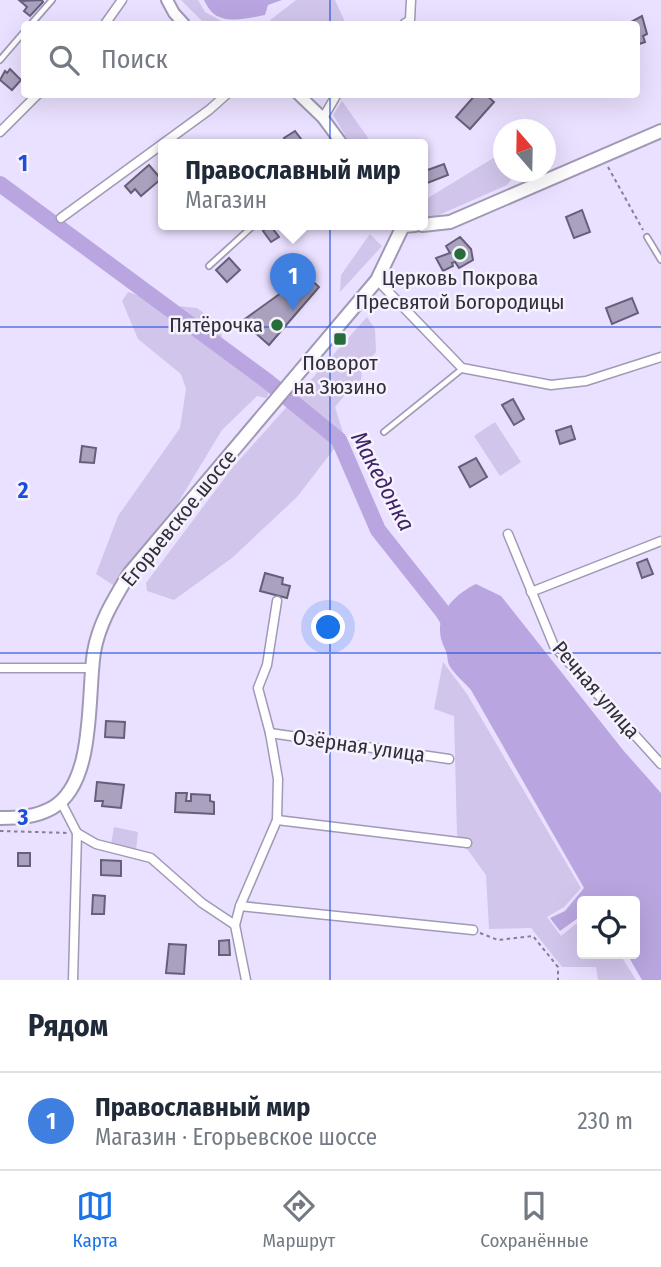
<!DOCTYPE html>
<html lang="ru">
<meta charset="utf-8">
<style>
body{margin:0;font-family:"Fira Sans Condensed",sans-serif;background:#f6f6f7;color:#1f2937}
.controls{position:absolute;right:21px;bottom:21px;display:grid;overflow:hidden;border-radius:7px;box-shadow:0 7px 28px #0002}
.controls button{width:63px;height:63px;display:grid;place-items:center;padding:0;border:0;border-bottom:2px solid #e0e1e3;background:#fff;color:#1f2937;font:35px sans-serif}
.compass{position:absolute;left:493px;top:119px;width:63px;height:63px;border-radius:50%;background:#fff;box-shadow:0 7px 28px #0002;rotate:340deg}
.you{position:absolute;left:329px;top:628px;width:24px;height:24px;margin:-18px;border:5px solid #fff;border-radius:50%;background:#1a73e8;box-shadow:0 0 0 10px #1a73e833}
.badge{display:grid;place-items:center;width:46px;height:46px;border-radius:50%;background:#1a73e8;color:#fff;font-size:23px;font-weight:700}
.pin{position:absolute;translate:-50% -58px;filter:drop-shadow(0 2px 4px #0008)}
.pin::after{content:'';position:absolute;top:37px;width:24px;height:21px;background:inherit;clip-path:polygon(0 0,100% 0,50% 100%)}
.popup{position:absolute;left:158px;top:139px;width:270px;height:91px;box-sizing:border-box;display:grid;place-content:center;border-radius:7px;background:#fff;filter:drop-shadow(0 2px 5px #0005);font-size:23px;white-space:nowrap;color:#747a83}
.popup b{font-size:26px;color:#1f2937}
.popup::after{content:'';position:absolute;left:50%;top:100%;margin-left:-14px;border:14px solid transparent;border-top-color:#fff}
.list{margin:0;padding:0;list-style:none}
h2{display:flex;justify-content:space-between;align-items:center;height:91px;margin:0;padding:0 28px;font-size:30px}
h2 small{font-size:23px;font-weight:400;color:#747a83}
.list li{display:grid;grid-template-columns:46px 1fr auto;gap:21px;align-items:center;box-sizing:border-box;height:98px;padding:0 28px;border-top:2px solid #e0e1e3}
.list b{display:block;font-size:26px;white-space:nowrap}
.list p{margin:0;font-size:23px;white-space:nowrap;color:#747a83}
.list em{font-size:23px;font-style:normal;color:#747a83}
.icon{flex:none;width:38px;height:38px;fill:none;stroke:currentColor;stroke-width:2;stroke-linecap:round;stroke-linejoin:round}
.map{position:relative;flex:none;width:661px;height:980px;overflow:hidden}
.search{position:absolute;background:#fff;box-shadow:0 7px 28px #0002;left:21px;right:21px;top:21px;height:77px;display:flex;align-items:center;gap:18px;box-sizing:border-box;padding:0 24px;border-radius:7px;color:#747a83;font-size:26px}
.sheet{height:189px;background:#fff}
nav{display:flex;justify-content:space-around;align-items:center;box-sizing:border-box;height:98px;border-top:2px solid #e0e1e3;background:#fff;font-size:19px;color:#747a83}
nav a{display:grid;justify-items:center;gap:4px}
nav .on{color:#1a73e8}
.map>svg:first-child{display:block}
.green{fill:#d1c5eb}
.water{fill:#b9a6e0}
.lines{fill:none;stroke-linecap:round;stroke-linejoin:round}
.river{stroke:#b9a6e0;stroke-width:16}
.building{fill:#aaa1be;stroke:#675f79;stroke-width:2}
.lane-casing{stroke:#a199b5;stroke-width:8}
.street-casing{stroke:#a199b5;stroke-width:11}
.secondary-casing{stroke:#a199b5;stroke-width:14}
.primary-casing{stroke:#a199b5;stroke-width:16}
.path{stroke:#857f93;stroke-width:2;stroke-dasharray:3.5 3.5;stroke-linecap:butt}
.lane{stroke:#fff;stroke-width:4.5}
.street{stroke:#fff;stroke-width:8}
.secondary{stroke:#fff;stroke-width:10}
.primary{stroke:#fff;stroke-width:12}
.grid{fill:none;stroke:#1d4ed8;stroke-width:2;stroke-opacity:0.55}
.poi-dot{fill:#266d3a;stroke:#f5f1fd;stroke-width:2.5}
.labels{text-anchor:middle;dominant-baseline:central;stroke-width:5;stroke-linejoin:round;paint-order:stroke}
.poi-label{font-size:21px;fill:#312e39;stroke:#f5f1fd}
.street-label{font-size:21px;fill:#312e39;stroke:#f5f1fd}
.water-label{font-size:23px;font-style:italic;fill:#402368;stroke:#f5f1fd}
.grid-label{font-size:23px;text-anchor:middle;font-weight:bold;fill:#1d4ed8;stroke:#f5f1fd;stroke-width:5;stroke-linejoin:round;paint-order:stroke}
</style>
<div class="map">
<svg width="661" height="980" viewBox="0 0 661 980">
<rect width="100%" height="100%" fill="#eae0ff"/>
<g class="green">
<polygon points="181,0 198,0 205,12 225,23 269,21 296,0 335,0 346,24 205,24"/>
<polygon points="342,101 373,145 351,145 333,115"/>
<polygon points="500,154 503,157 504,172 517,172 507,185 423,222 423,201"/>
<polygon points="370,234 382,246 340,292 341,275"/>
<polygon points="128,292 168,305 197,308 220,325 225,359 270,391 266,398 257,396 222,430 173,511 113,585 96,574 118,516 180,428 186,389 181,374 138,339 122,301"/>
<polygon points="367,317 375,329 376,352 362,368 361,382 348,391 335,407 344,436 297,497 232,558 174,600 147,591 146,583 233,467"/>
<polygon points="495,422 521,462 500,476 474,436"/>
<polygon points="443,662 467,694 581,888 564,907 547,917 561,936 582,919 582,954 620,954 636,980 598,980 596,967 562,967 531,928 489,929 486,875 457,835 454,716 434,709"/>
<polygon points="114,827 138,832 136,850 111,844"/>
</g>
<g class="water">
<path d="M 204,0 L 282,0 L 268,5 L 265,15 C 250,18 227,24 214,14 C 210,11 206,4 204,0 Z"/>
<path d="M 476,584 L 501,596 L 623,750 L 661,793 L 661,980 L 642,980 L 627,954 L 635,954 L 635,901 L 582,901 L 582,915 L 560,931 L 550,918 L 565,911 L 584,888 L 471,690 C 464,682 454,674 449,665 C 447,660 448,654 445,649 C 430,620 451,596 476,584 Z"/>
</g>
<g class="lines">
<polyline class="river" points="0,184 267,381 339,440 378,530 443,612 454,630"/>
</g>
<g class="building">
<polygon points="42,0 43,2 30,16 24,11 27,7 20,1"/>
<polygon points="642,16 647,34 643,36 645,42 636,45 636,24 632,24 631,22"/>
<polygon points="10,69 21,80 12,90 0,80 5,71 7,73"/>
<polygon points="476,94 485,94 494,102 470,129 456,117"/>
<polygon points="295,131 304,143 300,145 289,145 284,138"/>
<polygon points="444,164 448,175 422,185 422,172"/>
<polygon points="149,165 161,179 141,196 135,189 131,193 125,186"/>
<polygon points="582,210 590,232 574,238 566,217"/>
<polygon points="270,225 279,237 271,242 263,231"/>
<polygon points="460,237 471,249 473,260 459,268 455,262 452,263 453,266 443,271 436,258 450,253 446,246"/>
<polygon points="229,258 240,270 227,282 216,270"/>
<polygon points="306,275 319,287 269,345 242,321"/>
<polygon points="632,298 638,313 612,324 606,308"/>
<polygon points="513,399 524,419 514,425 502,405"/>
<polygon points="571,426 575,439 560,444 556,431"/>
<polygon points="82,446 96,448 94,463 80,462"/>
<polygon points="476,458 487,477 470,487 459,467"/>
<polygon points="647,559 653,574 642,578 637,563"/>
<polygon points="265,573 283,578 282,584 290,586 287,598 260,591"/>
<polygon points="106,721 125,722 124,738 105,737"/>
<polygon points="97,782 124,785 121,808 102,806 103,801 95,801"/>
<polygon points="176,793 187,793 186,801 191,801 191,794 210,795 210,801 214,802 214,814 175,812"/>
<rect x="18" y="853" width="12" height="13"/>
<polygon points="101,860 121,861 121,876 101,875"/>
<polygon points="93,895 105,896 104,914 92,914"/>
<polygon points="229,940 230,955 219,955 219,941"/>
<polygon points="169,944 186,945 184,974 166,973"/>
</g>
<g class="lines">
<g class="lane-casing">
<g id="lane">
<polyline points="31,24 52,0"/>
<polyline points="0,60 24,32"/>
<polyline points="647,237 661,260"/>
<polyline points="209,266 254,225"/>
<polyline points="384,432 462,369"/>
</g>
</g>
<g class="street-casing">
<g id="street">
<polyline points="105,24 122,0"/>
<polyline points="404,24 410,20 411,0"/>
<polyline points="323,118 337,94"/>
<polyline points="0,132 38,94"/>
<polyline points="61,218 209,110 227,94"/>
<polyline points="377,280 462,368 551,385 586,381 661,357"/>
<polyline points="508,534 554,646 661,764"/>
<polyline points="531,592 661,541"/>
<polyline points="0,668 92,668"/>
<polyline points="270,733 449,759"/>
<polyline points="61,802 77,833 73,980"/>
<polyline points="277,820 467,843"/>
<polyline points="77,833 96,844 151,858 202,903 235,925 246,980"/>
<polyline points="240,906 473,930"/>
<polyline points="235,925 240,906 277,820 278,779 270,733 258,688 267,665 277,601"/>
</g>
</g>
<g class="secondary-casing">
<g id="secondary">
<polyline points="167,0 174,13 184,24"/>
<polyline points="298,94 323,118 343,145"/>
</g>
</g>
<g class="primary-casing">
<g id="primary">
<polyline points="422,225 450,222 661,131"/>
<path d="M 0,818 C 18,818 36,817 52,808 C 96,783 87,696 94,652 C 99,623 114,599 129,574 L 377,280 L 403,226 L 415,225"/>
</g>
</g>
<g class="path">
<polyline points="608,167 643,230"/>
<polyline points="0,831 69,833"/>
<polyline points="480,933 498,940 533,936 558,967 558,980"/>
</g>
<use href="#lane" class="lane"/>
<use href="#street" class="street"/>
<use href="#secondary" class="secondary"/>
<use href="#primary" class="primary"/>
</g>
<path class="grid" d="M 330,0 L 330,24M 330,94 L 330,980M 0,327 L 661,327M 0,653 L 661,653"/>
<g class="poi-dot">
<circle cx="460" cy="254" r="7"/>
<circle cx="277" cy="325" r="7"/>
<rect x="333" y="332" width="14" height="14" rx="3.5"/>
</g>
<g class="labels">
<g class="poi-label">
<text x="460" y="278">Церковь Покрова<tspan x="460" dy="24">Пресвятой Богородицы</tspan></text>
<text x="263" y="325" text-anchor="end">Пятёрочка</text>
<text x="340" y="363">Поворот<tspan x="340" dy="24">на Зюзино</tspan></text>
</g>
<g class="street-label">
<text transform="translate(179 518) rotate(-51)">Егорьевское шоссе</text>
<text transform="translate(596 690) rotate(49)">Речная улица</text>
<text transform="translate(359 746) rotate(8)">Озёрная улица</text>
</g>
<g class="water-label">
<text transform="translate(383 481) rotate(62)">Македонка</text>
</g>
</g>
<g class="grid-label">
<text x="23" y="171">1</text>
<text x="23" y="498">2</text>
<text x="23" y="825">3</text>
</g>
</svg>
<div class="controls">
<button><svg class="icon" aria-label="locate" viewBox="0 0 24 24"><circle cx="12" cy="12" r="6"/><path d="M12 2v4M12 18v4M2 12h4M18 12h4"/></svg></button>
</div>
<svg class="compass" viewBox="-18 -18 36 36"><path d="M0-13l5 13h-10z" fill="#e53935"/><path d="M0 13l5-13h-10z" fill="#747a83"/></svg>
<div class="you"></div>
<div class="pin badge" style="left:293px;top:311px;background:#3f7fe0">1</div>
<div class="popup"><b>Православный мир</b>Магазин</div>
<div class="search"><svg class="icon" aria-label="search" viewBox="0 0 24 24"><circle cx="10" cy="10" r="6"/><path d="M15 15l6 6"/></svg>Поиск</div>
</div>
<section class="sheet">
<h2>Рядом<small></small></h2>
<ul class="list">
<li><span class="badge" style="background:#3f7fe0">1</span><div><b>Православный мир</b><p>Магазин · Егорьевское шоссе</p></div><em>230 m</em></li>
</ul>
</section>
<nav>
<a class="on"><svg class="icon" aria-label="map" viewBox="0 0 24 24"><path d="M3 6l6-2 6 2 6-2v14l-6 2-6-2-6 2zM9 4v14M15 6v14"/></svg>Карта</a>
<a><svg class="icon" aria-label="directions" viewBox="0 0 24 24"><path d="M12 3l9 9-9 9-9-9zM9 14v-3h6M13 9l2 2-2 2"/></svg>Маршрут</a>
<a><svg class="icon" aria-label="saved" viewBox="0 0 24 24"><path d="M7 4h10v16l-5-4-5 4z"/></svg>Сохранённые</a>
</nav>
